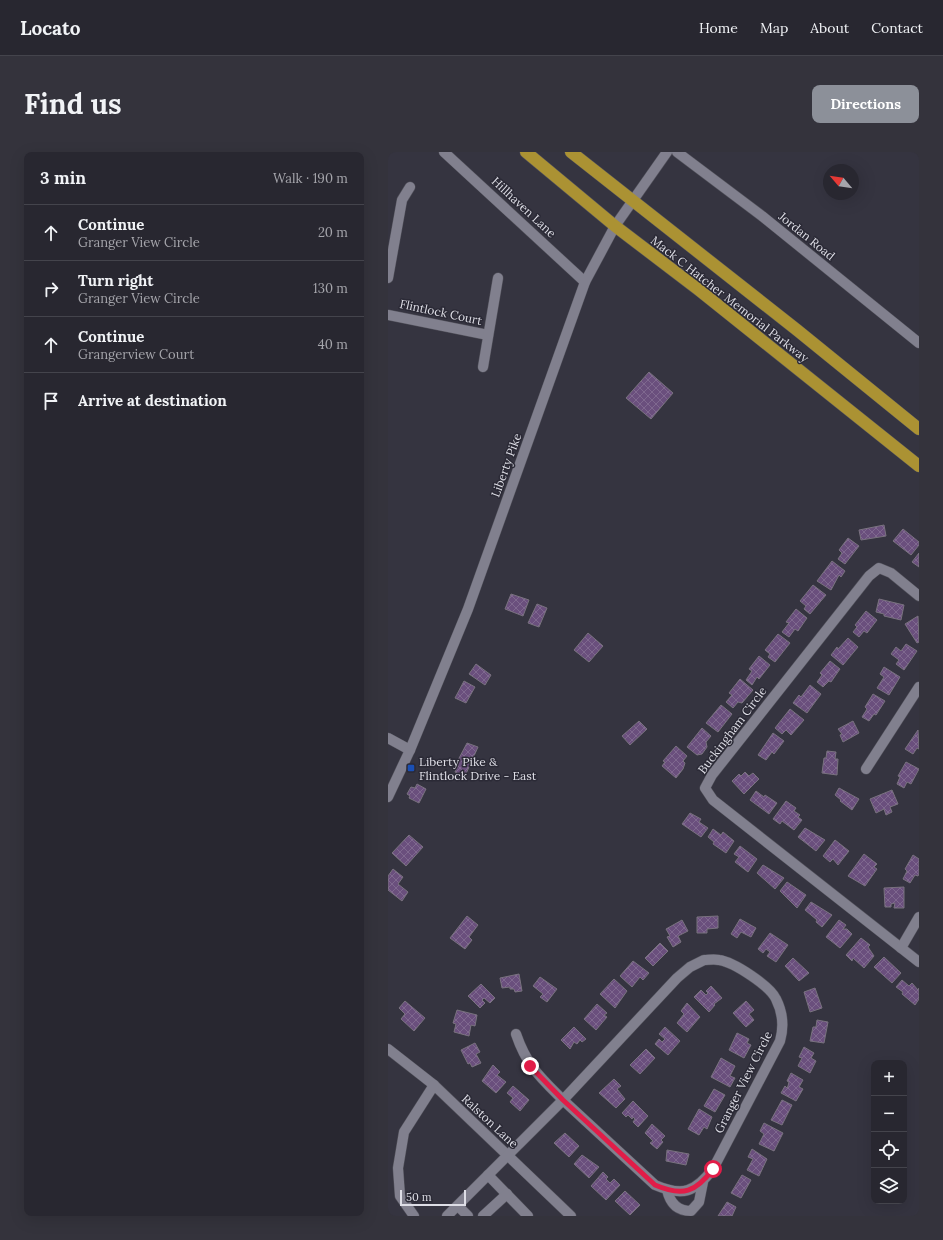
<!DOCTYPE html>
<meta charset="utf-8">
<style>
body{margin:0;font-family:Lora,serif;background:#34333c;color:#f1f3f6}
.controls{position:absolute;right:12px;bottom:12px;display:grid;overflow:hidden;border-radius:8px;box-shadow:0 4px 16px #0002}
.controls button{width:36px;height:36px;display:grid;place-items:center;padding:0;border:0;border-bottom:1px solid #44444c;background:#282730;color:#f1f3f6;font:20px sans-serif}
.compass{position:absolute;left:435px;top:12px;width:36px;height:36px;border-radius:50%;background:#282730;box-shadow:0 4px 16px #0002;rotate:299deg}
.scale{position:absolute;left:12px;bottom:10px;width:66px;box-sizing:border-box;padding-left:4px;border:2px solid #dedee6;border-top:0;font-size:11px;line-height:14px;white-space:nowrap;color:#dedee6;-webkit-text-stroke:3px #2b2a36;paint-order:stroke}
.stop{position:absolute;width:12px;height:12px;margin:-9px;border:3px solid #e11d48;border-radius:50%;background:#fff}
.stop.end{background:#e11d48;border-color:#fff;box-shadow:0 1px 4px #0008}
.list{margin:0;padding:0;list-style:none}
h2{display:flex;justify-content:space-between;align-items:center;height:52px;margin:0;padding:0 16px;font-size:17px}
h2 small{font-size:13px;font-weight:400;color:#a5a5ab}
.list li{display:grid;grid-template-columns:26px 1fr auto;gap:12px;align-items:center;box-sizing:border-box;height:56px;padding:0 16px;border-top:1px solid #44444c}
.list b{display:block;font-size:15px;white-space:nowrap}
.list p{margin:0;font-size:13px;white-space:nowrap;color:#a5a5ab}
.list em{font-size:13px;font-style:normal;color:#a5a5ab}
.icon{flex:none;width:22px;height:22px;fill:none;stroke:currentColor;stroke-width:2;stroke-linecap:round;stroke-linejoin:round}
.map{position:relative;flex:none;width:531px;height:1064px;overflow:hidden;border-radius:8px}
header{display:flex;align-items:center;gap:24px;box-sizing:border-box;height:56px;padding:0 20px;background:#282730;border-bottom:1px solid #44444c}
header strong{font-size:19px}
nav{display:flex;gap:22px;margin-inline-start:auto;font-size:14px}
.intro{display:flex;align-items:center;justify-content:space-between;box-sizing:border-box;height:96px;padding:0 24px}
h1{margin:0;font-size:28px}
.button{padding:10px 18px;border-radius:8px;background:#8c9099;color:#fff;font-size:14px;font-weight:700}
main{display:flex;gap:24px;padding:0 24px}
aside{flex:1;background:#282730;border-radius:8px;box-shadow:0 4px 16px #0002}
.map>svg:first-child{display:block}
.building{fill:url(#building-cross-hatch);stroke:#79727f}
.lines{fill:none;stroke-linecap:round;stroke-linejoin:round}
.minor-casing{stroke:#53525c;stroke-width:11}
.highway-casing{stroke:#53525c;stroke-width:13}
.minor{stroke:#81808e;stroke-width:10}
.highway{stroke:#ab9233;stroke-width:12}
.route{stroke:#e11d48;stroke-width:5}
.transit-dot{fill:#1a4fb4;stroke:#2b2a36;stroke-width:1.5}
.labels{text-anchor:middle;dominant-baseline:central;stroke-width:3;stroke-linejoin:round;paint-order:stroke}
.street-label{font-size:12px;fill:#dedee6;stroke:#2b2a36}
.poi-label{font-size:12px;fill:#dedee6;stroke:#2b2a36;text-anchor:start}
</style>
<header>
<strong>Locato</strong>
<nav><a>Home</a><a>Map</a><a>About</a><a>Contact</a></nav>
</header>
<div class="intro"><h1>Find us</h1><a class="button">Directions</a></div>
<main>
<aside>
<h2>3 min<small>Walk · 190 m</small></h2>
<ul class="list">
<li><svg class="icon" aria-label="ahead" viewBox="0 0 24 24"><path d="M12 20V5M6 11l6-6 6 6"/></svg><div><b>Continue</b><p>Granger View Circle</p></div><em>20 m</em></li>
<li><svg class="icon" aria-label="right" viewBox="0 0 24 24"><path d="M7 20v-9h11M14 6l5 5-5 5"/></svg><div><b>Turn right</b><p>Granger View Circle</p></div><em>130 m</em></li>
<li><svg class="icon" aria-label="ahead" viewBox="0 0 24 24"><path d="M12 20V5M6 11l6-6 6 6"/></svg><div><b>Continue</b><p>Grangerview Court</p></div><em>40 m</em></li>
<li><svg class="icon" aria-label="arrive" viewBox="0 0 24 24"><path d="M6 21V4h12l-3 4 3 4H6"/></svg><div><b>Arrive at destination</b></div></li>
</ul>
</aside>
<div class="map">
<svg width="531" height="1064" viewBox="0 0 531 1064">
<defs>
<pattern id="building-cross-hatch" width="8" height="8" patternUnits="userSpaceOnUse"><rect width="8" height="8" fill="#6a4f7d"/><path d="M0 0l8 8M0 8l8-8" fill="none" stroke="#7f688f"/></pattern>
</defs>
<rect width="100%" height="100%" fill="#353440"/>
<g class="building">
<polygon points="261,220 285,241 263,267 238,246"/>
<polygon points="496,373 498,384 473,388 471,378"/>
<polygon points="515,377 531,390 531,393 523,403 505,389"/>
<polygon points="460,386 471,394 457,412 450,407 454,401 451,398"/>
<polygon points="531,401 531,415 524,410"/>
<polygon points="444,409 457,419 453,425 451,423 443,438 429,429"/>
<polygon points="425,433 438,443 422,462 416,457 418,454 412,449"/>
<polygon points="123,442 141,448 135,464 117,457"/>
<polygon points="491,447 516,453 513,468 496,464 496,462 488,460"/>
<polygon points="149,452 159,456 151,475 140,471"/>
<polygon points="408,457 419,466 410,479 407,477 401,485 394,480 401,471 398,470"/>
<polygon points="478,459 489,468 479,481 476,479 471,485 465,480 469,475 467,473"/>
<polygon points="530,464 531,490 529,491 517,472"/>
<polygon points="200,481 215,494 201,510 186,498"/>
<polygon points="390,482 402,491 387,510 380,505 382,502 377,498"/>
<polygon points="460,486 470,495 455,513 443,503 449,495 450,497"/>
<polygon points="518,492 529,499 516,518 508,512 511,508 503,502 508,495 513,499"/>
<polygon points="371,504 382,513 371,527 369,525 364,533 358,528 364,519 361,517"/>
<polygon points="442,509 452,517 443,530 441,529 435,535 429,530 434,523 432,521"/>
<polygon points="88,512 103,523 97,533 81,522"/>
<polygon points="496,515 512,525 501,543 489,536 496,525 492,522"/>
<polygon points="352,527 365,538 354,551 350,550 345,556 338,550 344,543 341,541"/>
<polygon points="76,529 87,535 78,551 67,546"/>
<polygon points="422,533 433,542 419,561 405,551 411,543 413,545"/>
<polygon points="485,542 497,549 488,563 486,562 481,569 474,565 479,557 477,555"/>
<polygon points="333,553 344,562 330,580 318,571"/>
<polygon points="402,557 416,568 403,583 398,578 394,582 387,576"/>
<polygon points="251,569 259,577 242,593 234,584"/>
<polygon points="465,569 471,581 455,590 452,583 454,582 450,577"/>
<polygon points="314,576 323,584 318,590 319,595 314,602 309,603 299,595"/>
<polygon points="530,578 531,597 529,596 525,602 517,597"/>
<polygon points="385,581 396,589 386,602 384,600 378,608 370,603"/>
<polygon points="79,591 90,595 77,624 67,620 70,613 68,612"/>
<polygon points="288,594 299,604 295,609 297,611 295,617 288,626 274,614 277,610 275,609"/>
<polygon points="439,599 448,600 447,607 450,607 449,623 434,621 436,606 438,606"/>
<polygon points="518,610 531,617 523,632 519,630 516,636 509,632 512,625 510,624"/>
<polygon points="357,620 361,624 365,621 371,627 356,642 344,629 351,622 353,624"/>
<polygon points="29,632 38,637 31,651 21,646 22,644 19,642 23,635 27,636"/>
<polygon points="451,636 471,647 464,658 452,649 453,648 447,643"/>
<polygon points="504,638 510,652 502,655 504,660 498,663 496,657 488,661 482,647"/>
<polygon points="368,639 376,645 377,643 389,651 381,662 362,648"/>
<polygon points="398,649 408,656 406,659 412,663 410,665 414,668 406,678 394,669 392,672 385,667"/>
<polygon points="302,661 313,667 311,670 320,676 313,685 294,672"/>
<polygon points="417,676 437,688 428,699 410,685"/>
<polygon points="325,677 333,683 335,680 346,689 338,701 325,692 326,690 320,685"/>
<polygon points="21,683 35,695 18,714 4,701"/>
<polygon points="447,688 461,699 450,713 445,707 442,710 435,704"/>
<polygon points="352,694 369,707 360,720 347,710 351,705 346,702"/>
<polygon points="476,702 489,712 486,715 489,717 477,734 460,724"/>
<polygon points="525,703 531,707 531,722 530,724 527,723 522,731 515,727 519,719 517,717"/>
<polygon points="375,713 396,726 387,737 369,721"/>
<polygon points="5,717 15,725 10,732 20,740 14,749 0,738 0,724"/>
<polygon points="399,730 418,743 409,756 392,739"/>
<polygon points="516,735 516,756 506,756 507,751 503,752 503,755 497,755 496,736"/>
<polygon points="423,750 444,763 434,775 428,770 429,768 417,758"/>
<polygon points="79,764 90,773 81,785 84,788 77,797 62,786"/>
<polygon points="330,764 330,776 319,777 319,781 309,781 309,765"/>
<polygon points="352,767 368,776 363,785 353,780 349,786 343,782"/>
<polygon points="294,768 300,779 290,784 293,790 285,795 279,785 282,784 278,777"/>
<polygon points="451,768 458,773 455,777 459,777 464,782 452,796 438,785"/>
<polygon points="382,781 400,793 388,810 379,804 382,800 378,797 375,801 370,797"/>
<polygon points="473,786 482,793 480,795 486,804 476,816 465,806 464,809 458,803"/>
<polygon points="272,791 280,799 265,814 257,806"/>
<polygon points="496,805 513,821 504,831 486,815"/>
<polygon points="405,806 421,821 411,829 397,814"/>
<polygon points="245,809 261,821 255,828 252,825 244,835 232,824"/>
<polygon points="131,822 134,839 127,840 126,837 122,837 122,835 114,836 112,826"/>
<polygon points="152,825 169,837 159,850 152,845 155,842 145,834"/>
<polygon points="226,827 239,839 227,856 212,842"/>
<polygon points="514,828 521,834 524,831 530,838 531,836 531,847 527,853 514,842 515,840 508,835"/>
<polygon points="93,832 107,846 102,851 96,846 94,848 97,851 92,856 80,844"/>
<polygon points="323,834 334,846 326,852 327,853 321,860 306,845 313,838 318,843 320,841 318,839"/>
<polygon points="427,836 434,856 422,860 416,840"/>
<polygon points="17,849 37,866 26,879 13,867 17,862 11,856"/>
<polygon points="358,849 366,858 361,862 366,868 358,875 345,861"/>
<polygon points="299,851 312,865 299,880 289,871 296,862 293,859"/>
<polygon points="209,852 219,861 216,863 219,865 208,878 196,867"/>
<polygon points="69,858 89,863 87,874 83,873 81,884 66,880 68,872 65,871"/>
<polygon points="429,868 440,870 436,891 422,889 425,875 428,875"/>
<polygon points="186,875 198,887 194,890 192,888 189,892 186,890 182,897 173,888"/>
<polygon points="277,875 292,889 280,903 267,892 271,887 274,890 277,887 271,882"/>
<polygon points="349,881 361,887 359,891 363,893 356,906 341,898"/>
<polygon points="87,891 92,900 88,902 93,911 84,915 82,911 80,912 73,898"/>
<polygon points="416,895 426,901 423,906 428,909 422,921 410,914 414,906 411,905"/>
<polygon points="258,897 267,906 252,922 242,913"/>
<polygon points="333,906 347,914 342,924 347,926 342,935 323,925"/>
<polygon points="105,913 112,920 109,923 118,930 108,941 94,929"/>
<polygon points="403,921 415,928 411,935 415,937 408,949 393,941 397,934 399,936 400,934 401,930 399,929"/>
<polygon points="226,927 233,934 229,937 237,947 228,956 211,941"/>
<polygon points="125,934 141,948 132,959 122,950 125,946 119,941"/>
<polygon points="326,937 337,943 327,960 316,954"/>
<polygon points="394,948 404,953 394,973 383,968"/>
<polygon points="245,949 260,964 250,975 245,970 247,967 245,965 244,967 240,963 238,965 234,961"/>
<polygon points="311,957 324,965 319,977 316,975 311,983 300,977"/>
<polygon points="376,971 395,981 386,999 371,992 376,982 372,979"/>
<polygon points="264,972 277,984 273,988 275,990 269,997 262,991 265,989 257,981"/>
<polygon points="177,981 191,994 181,1005 166,991"/>
<polygon points="364,997 379,1007 371,1024 359,1018 365,1007 360,1005"/>
<polygon points="279,998 301,1002 298,1013 278,1009"/>
<polygon points="194,1003 211,1015 201,1026 186,1012"/>
<polygon points="215,1020 220,1025 218,1027 222,1031 226,1027 232,1033 218,1048 203,1034"/>
<polygon points="354,1023 363,1028 353,1046 343,1041"/>
<polygon points="237,1039 252,1053 242,1063 227,1049"/>
<polygon points="339,1050 348,1055 344,1064 330,1064"/>
</g>
<g class="lines">
<g class="minor-casing">
<g id="minor">
<polyline points="56,0 197,130"/>
<polyline points="289,0 374,64 531,191"/>
<polyline points="0,126 14,48 22,35"/>
<polyline points="0,163 100,183"/>
<polyline points="95,215 110,126"/>
<polyline points="531,444 503,421 491,416 481,424 324,623 317,636 325,648 531,810"/>
<polyline points="0,586 22,598"/>
<polyline points="478,617 531,535"/>
<polyline points="0,645 22,598 80,457 197,130 227,74 279,0"/>
<polyline points="513,796 531,765"/>
<path d="M 316,808 C 320,808 326,807 331,808 C 346,810 382,834 388,847 C 395,861 396,875 392,889 L 325,1017 C 307,1040 295,1045 267,1033 L 175,948 L 289,826 L 302,815 Z"/>
<polyline points="0,897 46,933 183,1064"/>
<polyline points="100,1023 140,1064"/>
<path d="M 279,1038 C 282,1051 289,1059 303,1059 L 311,1050 L 315,1030"/>
<polyline points="70,1054 80,1064"/>
<polyline points="26,1064 12,1044 10,1016 16,980 46,933"/>
<path d="M 59,1064 L 175,948 C 152,925 139,914 128,882"/>
<polyline points="95,1064 119,1042"/>
</g>
</g>
<g class="highway-casing">
<g id="highway">
<polyline points="138,0 227,74 311,138 531,314"/>
<polyline points="183,0 409,178 531,277"/>
</g>
</g>
<use href="#minor" class="minor"/>
<use href="#highway" class="highway"/>
</g>
<g class="lines">
<path class="route" d="M 142,914 L 175,948 L 267,1033 C 295,1045 308,1040 325,1017"/>
</g>
<rect class="transit-dot" x="19" y="612" width="8" height="8" rx="2"/>
<g class="labels">
<g class="street-label">
<text transform="translate(136 55) rotate(43)">Hillhaven Lane</text>
<text transform="translate(419 84) rotate(39)">Jordan Road</text>
<text transform="translate(342 147) rotate(38)">Mack C Hatcher Memorial Parkway</text>
<text transform="translate(53 160) rotate(12)">Flintlock Court</text>
<text transform="translate(118 313) rotate(-70)">Liberty Pike</text>
<text transform="translate(344 578) rotate(-53)">Buckingham Circle</text>
<text transform="translate(355 930) rotate(-63)">Granger View Circle</text>
<text transform="translate(102 969) rotate(43)">Ralston Lane</text>
</g>
<g class="poi-label">
<text x="31" y="609">Liberty Pike &amp;<tspan x="31" dy="14">Flintlock Drive - East</tspan></text>
</g>
</g>
</svg>
<div class="controls">
<button>+</button>
<button>−</button>
<button><svg class="icon" aria-label="locate" viewBox="0 0 24 24"><circle cx="12" cy="12" r="6"/><path d="M12 2v4M12 18v4M2 12h4M18 12h4"/></svg></button>
<button><svg class="icon" aria-label="layers" viewBox="0 0 24 24"><path d="M12 4l9 5-9 5-9-5zM3 14l9 5 9-5"/></svg></button>
</div>
<svg class="compass" viewBox="-18 -18 36 36"><path d="M0-13l5 13h-10z" fill="#e53935"/><path d="M0 13l5-13h-10z" fill="#a5a5ab"/></svg>
<div class="scale">50 m</div>
<div class="stop" style="left:325px;top:1017px"></div>
<div class="stop end" style="left:142px;top:914px"></div>
</div>
</main>
